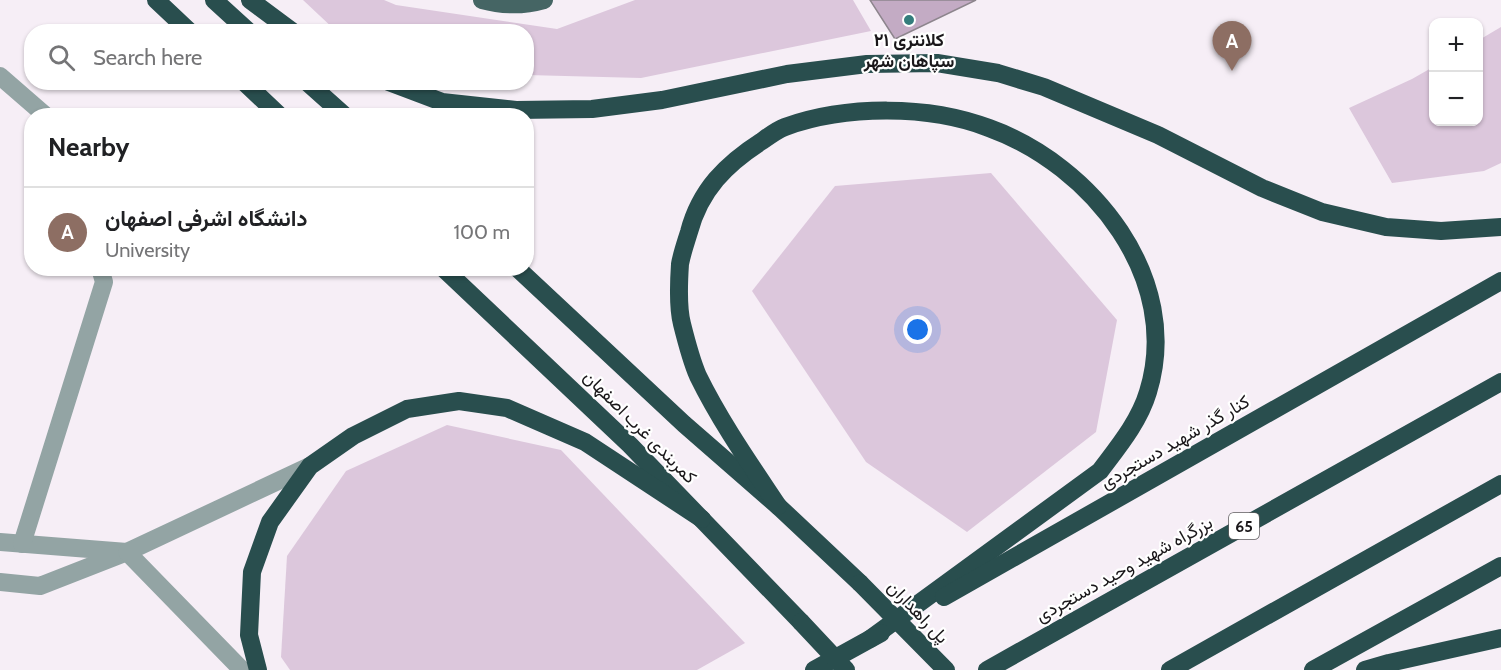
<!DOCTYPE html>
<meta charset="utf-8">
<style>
body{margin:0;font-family:Cabin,Vazirmatn,sans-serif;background:#f2f2f2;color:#202124}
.controls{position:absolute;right:18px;top:18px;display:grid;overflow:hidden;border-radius:12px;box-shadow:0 2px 4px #0004}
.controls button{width:54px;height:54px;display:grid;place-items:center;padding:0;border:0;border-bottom:2px solid #e0e0e0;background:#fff;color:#202124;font:30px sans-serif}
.you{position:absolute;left:918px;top:330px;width:21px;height:21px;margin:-15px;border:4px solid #fff;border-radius:50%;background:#1a73e8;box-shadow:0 0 0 9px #1a73e833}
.badge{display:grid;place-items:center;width:39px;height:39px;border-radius:50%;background:#db2777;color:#fff;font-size:20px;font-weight:700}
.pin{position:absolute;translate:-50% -50px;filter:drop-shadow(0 2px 3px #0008)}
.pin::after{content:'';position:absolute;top:32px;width:21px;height:18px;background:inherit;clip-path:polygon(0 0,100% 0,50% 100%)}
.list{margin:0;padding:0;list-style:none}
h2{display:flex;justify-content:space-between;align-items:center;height:78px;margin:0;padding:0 24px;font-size:26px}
h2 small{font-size:20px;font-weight:400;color:#757577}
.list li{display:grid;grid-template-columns:39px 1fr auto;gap:18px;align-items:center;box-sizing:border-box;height:90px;padding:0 24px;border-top:2px solid #e0e0e0}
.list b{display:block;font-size:22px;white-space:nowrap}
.list p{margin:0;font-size:20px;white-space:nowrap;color:#757577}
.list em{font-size:20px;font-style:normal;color:#757577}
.icon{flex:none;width:33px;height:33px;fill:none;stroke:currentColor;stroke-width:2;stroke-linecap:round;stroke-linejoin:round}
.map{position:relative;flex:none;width:1501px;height:670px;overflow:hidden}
.search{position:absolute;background:#fff;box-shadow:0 2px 4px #0004;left:24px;top:24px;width:510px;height:66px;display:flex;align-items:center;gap:15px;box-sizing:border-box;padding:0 21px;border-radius:24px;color:#757577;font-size:22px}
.panel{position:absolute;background:#fff;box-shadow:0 2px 4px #0004;left:24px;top:108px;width:510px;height:168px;border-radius:24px}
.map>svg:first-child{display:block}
.green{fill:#dcc7dc}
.building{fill:#c3abc4;stroke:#8d858d;stroke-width:1.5}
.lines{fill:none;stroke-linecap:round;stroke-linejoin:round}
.minor{stroke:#93a4a4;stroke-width:18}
.major{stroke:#456564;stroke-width:18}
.highway{stroke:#294e4e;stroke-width:18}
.highway-bridge{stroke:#294e4e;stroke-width:18}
.poi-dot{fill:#347d7c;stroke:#fff;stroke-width:2}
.labels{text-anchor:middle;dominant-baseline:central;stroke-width:4.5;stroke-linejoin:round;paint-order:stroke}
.shield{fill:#fff;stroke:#5f5d5f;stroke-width:1.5}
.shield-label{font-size:16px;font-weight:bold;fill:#1a171a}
.poi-label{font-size:18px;font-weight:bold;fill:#1a171a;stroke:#fff}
.street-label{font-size:18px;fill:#1a171a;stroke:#fff}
</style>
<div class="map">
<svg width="1501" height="670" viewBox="0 0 1501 670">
<rect width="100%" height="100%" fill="#f6eef6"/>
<g class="green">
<polygon points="303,0 384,0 396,5 557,29 635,0 853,0 871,31 641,78 527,75 526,32 336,31"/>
<polygon points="1501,27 1501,163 1484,171 1392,183 1349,108 1412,79 1433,67 1434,122 1478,122 1479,40"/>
<polygon points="991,173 1117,320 1096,432 967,532 866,462 752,291 835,186"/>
<polygon points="447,425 561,450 745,643 697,670 290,670 281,657 287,556 346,471"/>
</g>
<polygon class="building" points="870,0 976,0 895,39"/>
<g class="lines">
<g class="minor">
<polyline points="0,76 46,116"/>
<polyline points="0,542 127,552 40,586 0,582"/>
<polyline points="22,544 104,282 100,268"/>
<polyline points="242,670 127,552 310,466"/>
</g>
<path class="major" d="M 482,0 C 504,6 523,6 544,0"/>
<g class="highway">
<polyline points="156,0 190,32"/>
<polyline points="214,0 249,32"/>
<polyline points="250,0 293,32"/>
<polyline points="244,82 280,116"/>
<polyline points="307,82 345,116"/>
<polyline points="389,82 442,102 516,110 592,109 662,100 787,74 867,64 937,63 998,73 1044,87 1158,135 1262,188 1322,212 1386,227 1441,231 1501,227"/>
<polyline points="443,268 630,445 801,622"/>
<polyline points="517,268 684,424 778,506 860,583"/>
<path d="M 778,506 C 750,464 720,421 698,376 C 691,360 686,340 682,324 C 678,309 679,279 680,264 C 682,253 686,242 689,232 C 700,190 726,164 762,141 C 769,136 777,130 785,127 C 846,105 929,105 989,128 C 1092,165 1183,279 1148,392 C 1139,422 1118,447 1100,471 L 870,639"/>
<polyline points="944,597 1501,281"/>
<polyline points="258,670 249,635 252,572 270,522 310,466 353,436 407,409 459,401 507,408 585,442 702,519"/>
<polyline points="814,670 881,633"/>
<polyline points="987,670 1501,382"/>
<polyline points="1170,670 1501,484"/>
<polyline points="1313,670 1501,566"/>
<polyline points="1365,670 1389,663 1501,638"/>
</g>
<g class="highway-bridge">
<polyline points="860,583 946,670"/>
<polyline points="801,622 846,670"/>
</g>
</g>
<circle class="poi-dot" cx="909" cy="20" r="6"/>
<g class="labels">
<rect class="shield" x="1229" y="513" width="30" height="26" rx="4.5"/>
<g class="shield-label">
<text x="1244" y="526">65</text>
</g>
<g class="poi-label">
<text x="909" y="40">کلانتری ۲۱<tspan x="909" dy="21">سپاهان شهر</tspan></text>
</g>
<g class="street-label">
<text transform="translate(640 427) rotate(45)">کمربندی غرب اصفهان</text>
<text transform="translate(1175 442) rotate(-30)">کنار گذر شهید دستجردی</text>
<text transform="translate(1124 569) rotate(-29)">بزرگراه شهید وحید دستجردی</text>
<text transform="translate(918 612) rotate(46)">پل راهداران</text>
</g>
</g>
</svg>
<div class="controls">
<button>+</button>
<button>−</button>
</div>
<div class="you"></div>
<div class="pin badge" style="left:1232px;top:71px;background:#8d6e63">A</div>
<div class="search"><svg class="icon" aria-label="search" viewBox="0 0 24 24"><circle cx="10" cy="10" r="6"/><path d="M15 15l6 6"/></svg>Search here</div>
<section class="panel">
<h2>Nearby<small></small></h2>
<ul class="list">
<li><span class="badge" style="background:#8d6e63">A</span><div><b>دانشگاه اشرفی اصفهان</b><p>University</p></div><em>100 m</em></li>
</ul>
</section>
</div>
